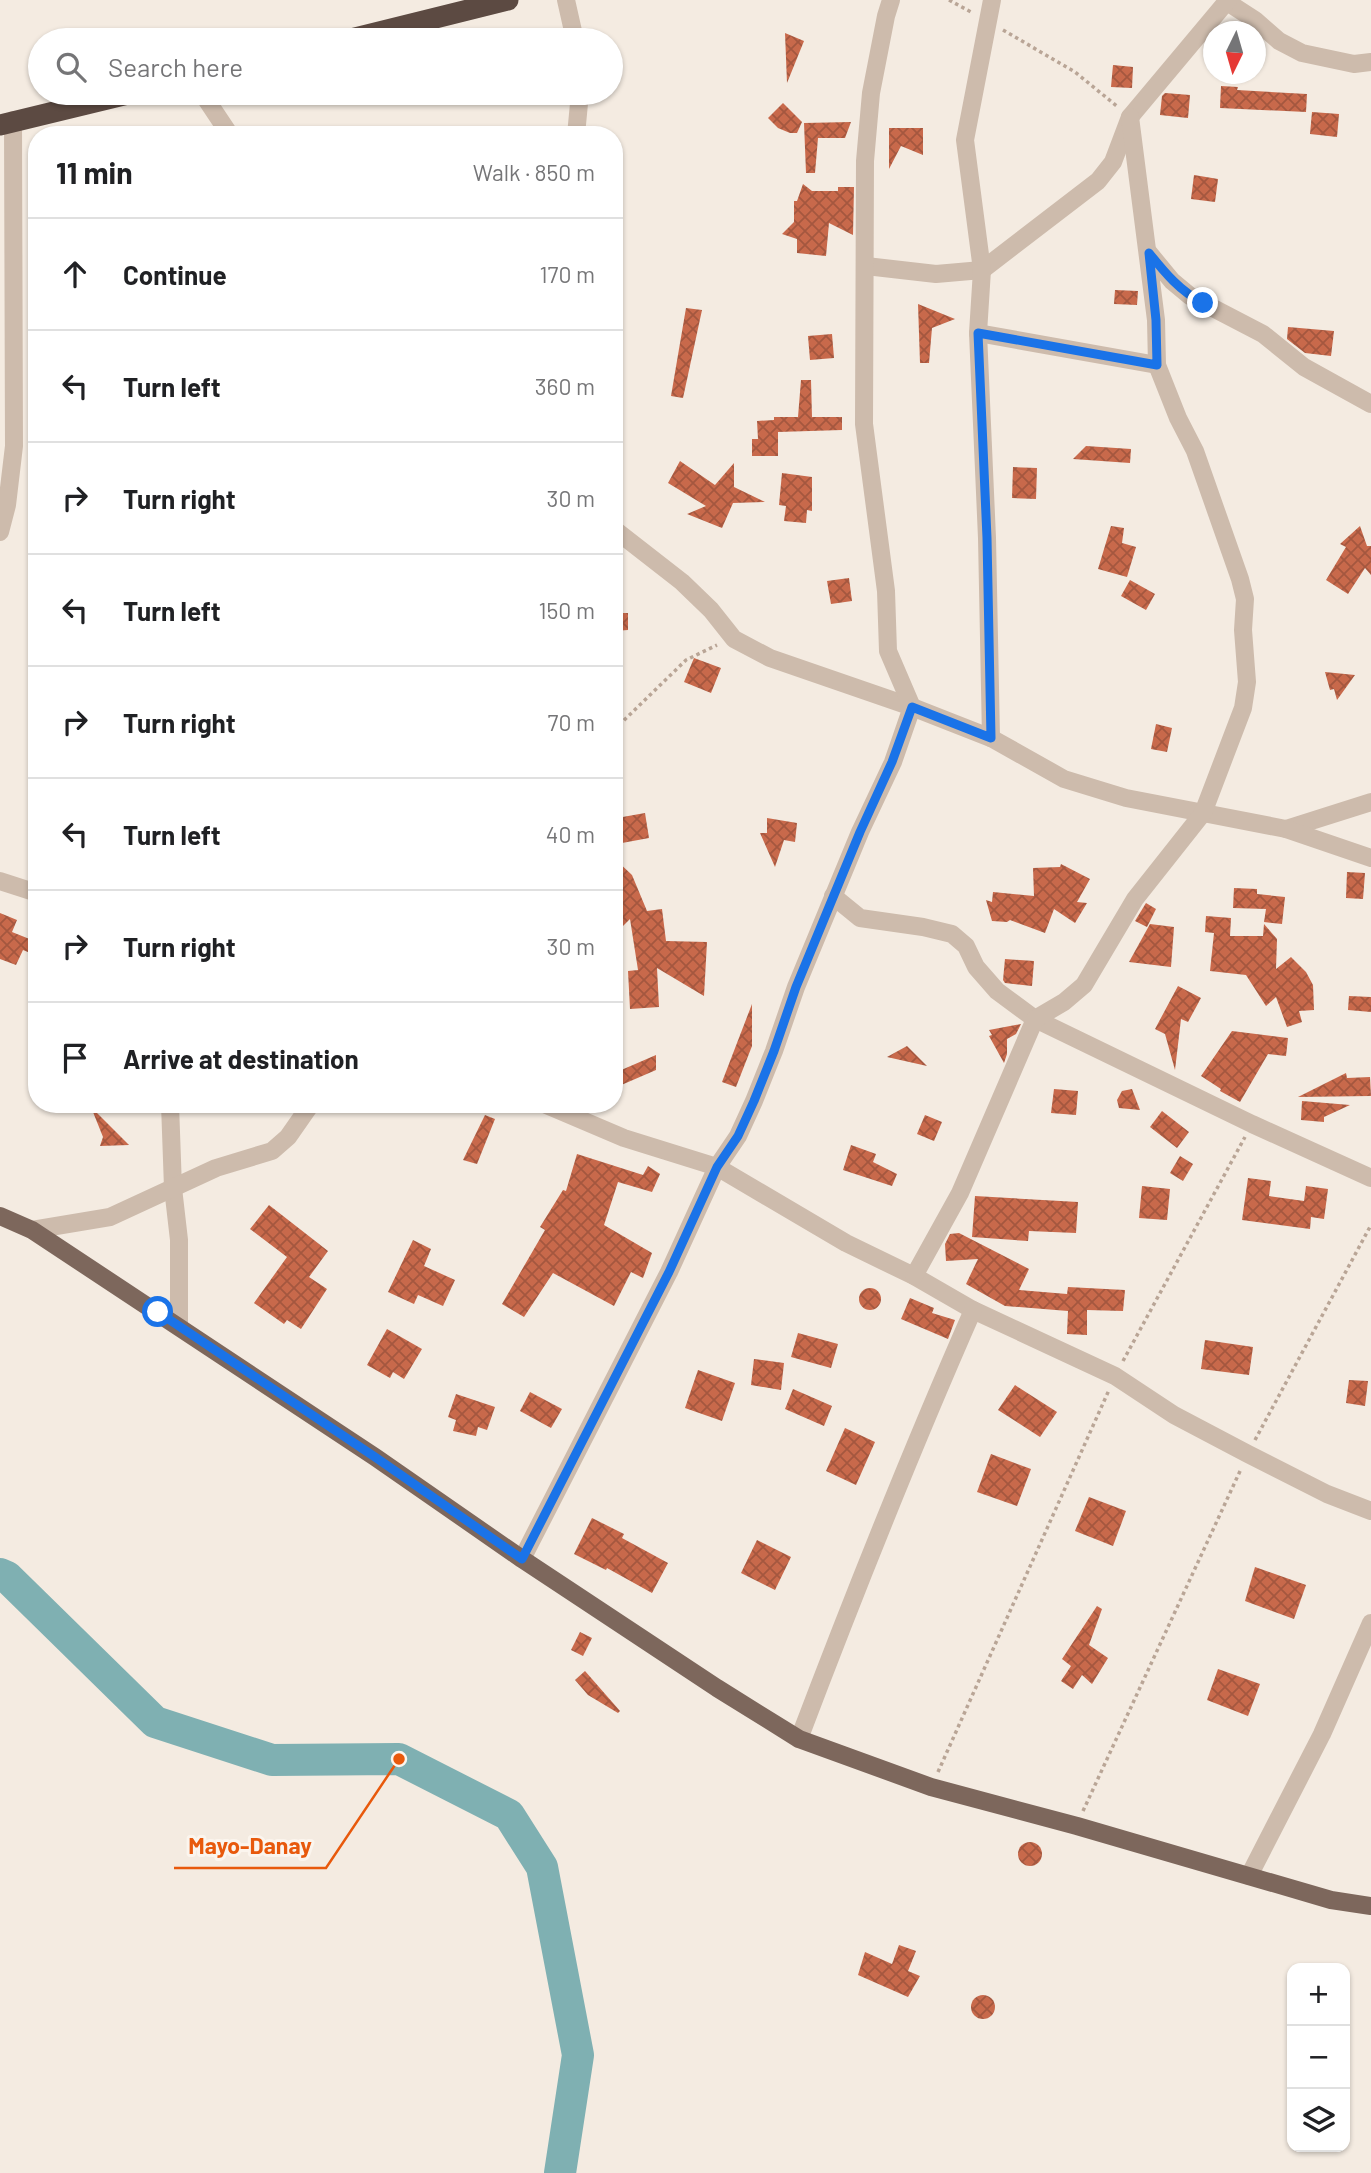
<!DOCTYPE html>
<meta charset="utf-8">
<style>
body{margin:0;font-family:Barlow,sans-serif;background:#f6f6f6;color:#202124}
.controls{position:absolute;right:21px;bottom:21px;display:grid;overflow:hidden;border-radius:14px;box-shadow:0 2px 5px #0004}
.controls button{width:63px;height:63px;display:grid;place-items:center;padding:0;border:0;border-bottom:2px solid #e0e0e0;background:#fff;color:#202124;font:35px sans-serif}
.compass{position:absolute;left:1203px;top:21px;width:63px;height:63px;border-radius:50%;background:#fff;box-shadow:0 2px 5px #0004;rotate:185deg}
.stop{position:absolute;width:21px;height:21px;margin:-16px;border:5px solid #1a73e8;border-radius:50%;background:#fff}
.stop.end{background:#1a73e8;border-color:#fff;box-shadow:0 2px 7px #0008}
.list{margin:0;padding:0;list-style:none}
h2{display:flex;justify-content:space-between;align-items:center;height:91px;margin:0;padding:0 28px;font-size:30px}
h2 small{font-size:23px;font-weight:400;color:#757577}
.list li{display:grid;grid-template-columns:46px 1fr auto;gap:21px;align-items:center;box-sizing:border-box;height:112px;padding:0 28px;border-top:2px solid #e0e0e0}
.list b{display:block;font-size:26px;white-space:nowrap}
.list em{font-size:23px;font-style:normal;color:#757577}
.icon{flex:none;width:38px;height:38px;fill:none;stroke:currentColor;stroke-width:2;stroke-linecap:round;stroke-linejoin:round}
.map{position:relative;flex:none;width:1371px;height:2173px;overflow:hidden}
.search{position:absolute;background:#fff;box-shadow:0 2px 5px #0004;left:28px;top:28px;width:595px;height:77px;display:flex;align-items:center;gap:18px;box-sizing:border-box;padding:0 24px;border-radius:38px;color:#757577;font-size:26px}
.panel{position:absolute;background:#fff;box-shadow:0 2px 5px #0004;left:28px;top:126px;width:595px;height:987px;border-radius:28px}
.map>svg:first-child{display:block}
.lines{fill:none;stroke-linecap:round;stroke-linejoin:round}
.river{stroke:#7fb0b2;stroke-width:32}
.building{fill:url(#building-cross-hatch)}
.path{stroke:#b9a596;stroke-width:3.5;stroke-dasharray:3.5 3.5;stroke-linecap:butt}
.street{stroke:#cdbbac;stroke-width:18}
.primary{stroke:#7d675c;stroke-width:18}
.highway{stroke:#5c4a42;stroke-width:21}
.route{stroke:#1a73e8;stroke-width:9}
.leader{fill:none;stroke:#e8590c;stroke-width:2.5}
.callout-dot{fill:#e8590c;stroke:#fbf5ee;stroke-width:2.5}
.callout-label{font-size:23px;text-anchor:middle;font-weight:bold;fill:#e8590c;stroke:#fbf5ee;stroke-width:6;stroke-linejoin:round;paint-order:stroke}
</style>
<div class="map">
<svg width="1371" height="2173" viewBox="0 0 1371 2173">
<defs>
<pattern id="building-cross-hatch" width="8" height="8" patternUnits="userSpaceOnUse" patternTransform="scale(1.75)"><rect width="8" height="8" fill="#c8694b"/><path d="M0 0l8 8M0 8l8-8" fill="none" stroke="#a4573f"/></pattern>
</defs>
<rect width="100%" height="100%" fill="#f4ebe1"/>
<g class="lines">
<polyline class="river" points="0,1574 7,1577 155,1722 272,1760 399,1759 509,1815 542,1867 578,2055 560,2173"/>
</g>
<g class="building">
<polygon points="785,33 804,41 787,83"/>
<polygon points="1113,65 1133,67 1132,88 1111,87"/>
<polygon points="1221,86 1238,87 1237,90 1307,94 1306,112 1220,108"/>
<polygon points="1165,93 1190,95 1188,118 1160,115 1162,96"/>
<polygon points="783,103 802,122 797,133 790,133 778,128 768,118"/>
<polygon points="1312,112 1339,114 1337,137 1310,134"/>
<polygon points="851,122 845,138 818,138 815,173 806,173 804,123"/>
<polygon points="889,128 923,128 923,155 901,146 889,169"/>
<polygon points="1194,175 1218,179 1215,202 1191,199"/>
<polygon points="803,184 812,191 838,191 838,187 854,187 853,235 829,223 826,256 797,253 797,239 782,234 794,222 794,201 797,201"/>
<polygon points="1115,290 1138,291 1137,305 1114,304"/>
<polygon points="918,304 955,319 932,328 929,363 920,363"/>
<polygon points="686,308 702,310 683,398 671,396"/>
<polygon points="1288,327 1334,331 1331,356 1305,353 1287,339"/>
<polygon points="832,334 834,358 810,360 808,336"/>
<polygon points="801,380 811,380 812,417 842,417 842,430 778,432 778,456 752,456 752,439 758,439 757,421 774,420 774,417 798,417"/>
<polygon points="1086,446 1131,449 1130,463 1073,459"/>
<polygon points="680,461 715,485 734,463 734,487 765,502 733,503 722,528 687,514 706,506 668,483"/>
<polygon points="1013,467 1037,468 1036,499 1012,498"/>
<polygon points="782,473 812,477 812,511 807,510 806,523 784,521 786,506 779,505"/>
<polygon points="1111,526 1124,528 1122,543 1136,547 1127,577 1098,569"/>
<polygon points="1360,526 1367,546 1371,546 1371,575 1365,568 1348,594 1326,580 1346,547 1340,544"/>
<polygon points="849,578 852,601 831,604 827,581"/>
<polygon points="1130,580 1155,594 1146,610 1121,596"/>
<polygon points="614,613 628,613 628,630 614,631"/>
<polygon points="694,658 721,668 711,693 684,682"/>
<polygon points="1325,672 1355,675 1337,700 1334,689 1330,690"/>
<polygon points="1156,724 1172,728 1167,752 1151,749"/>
<polygon points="645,813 649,838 622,843 617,818"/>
<polygon points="767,818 797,823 795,842 784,840 775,867 760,833 767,833"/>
<polygon points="614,858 632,875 647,911 662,909 666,941 707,942 704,996 657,968 659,1007 630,1009 628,971 638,970 630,919 614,935"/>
<polygon points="1061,864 1090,879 1077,902 1087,903 1075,923 1054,909 1045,933 1010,920 1007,922 992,921 986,900 992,902 993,892 1034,896 1033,868 1060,867"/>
<polygon points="1347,872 1365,873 1363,899 1346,898"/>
<polygon points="1234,888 1257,889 1257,894 1285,897 1282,924 1264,922 1266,909 1233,908"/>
<polygon points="1146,903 1156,909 1147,927 1135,921"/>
<polygon points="0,913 17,920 12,932 37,942 35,955 23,950 16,965 0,959"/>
<polygon points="1206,916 1231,918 1230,936 1263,936 1264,924 1277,939 1276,969 1291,957 1306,972 1313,985 1314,1010 1299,1011 1302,1022 1287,1027 1276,997 1266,1006 1246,975 1210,971 1214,933 1205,932"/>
<polygon points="1150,924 1174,927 1171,967 1129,962"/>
<polygon points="1005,959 1034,961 1032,986 1005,983 1003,980"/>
<polygon points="1178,986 1201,998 1188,1022 1181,1019 1175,1070 1165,1034 1155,1029"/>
<polygon points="1349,996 1371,997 1371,1012 1348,1010"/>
<polygon points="752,1004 752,1046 736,1087 722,1082"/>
<polygon points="1021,1024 1016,1034 1007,1039 1007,1054 1004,1063 989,1036 992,1035 989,1030"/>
<polygon points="1232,1031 1288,1038 1286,1056 1268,1054 1240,1102 1220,1091 1221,1089 1201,1076"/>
<polygon points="907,1046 927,1066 887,1057"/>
<polygon points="656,1055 656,1070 619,1086 619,1071"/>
<polygon points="1346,1073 1347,1078 1370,1077 1371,1096 1298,1097"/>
<polygon points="1054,1089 1078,1091 1076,1115 1051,1113"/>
<polygon points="1132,1089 1140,1110 1119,1108 1117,1100 1122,1091"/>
<polygon points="1302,1101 1350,1105 1324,1117 1324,1122 1301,1120"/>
<polygon points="91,1107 129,1145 100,1146 103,1137"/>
<polygon points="1162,1111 1189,1132 1177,1148 1150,1127"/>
<polygon points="485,1115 495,1119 477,1164 463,1160"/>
<polygon points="925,1115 942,1122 934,1141 917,1134"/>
<polygon points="851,1145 876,1154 873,1162 897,1174 892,1186 843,1170"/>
<polygon points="577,1154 643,1175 648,1166 660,1174 652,1192 618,1182 604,1225 652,1253 643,1278 631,1272 614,1306 553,1273 524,1317 502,1304 545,1230 540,1227 563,1190 566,1191"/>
<polygon points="1180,1156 1193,1164 1183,1181 1170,1173"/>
<polygon points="1248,1178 1271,1181 1269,1196 1304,1201 1306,1186 1328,1189 1324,1219 1311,1217 1310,1229 1242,1220"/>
<polygon points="1142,1186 1170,1189 1167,1220 1139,1218"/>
<polygon points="975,1196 1078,1202 1076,1233 1029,1231 1028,1241 972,1237"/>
<polygon points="269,1205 328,1251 309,1277 327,1289 301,1329 287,1320 284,1324 254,1303 287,1257 250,1229"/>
<polygon points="959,1233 1029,1269 1019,1290 1067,1294 1068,1287 1125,1290 1123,1311 1087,1310 1087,1335 1067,1334 1068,1311 1005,1306 966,1284 978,1259 946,1261 945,1244 950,1234"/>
<polygon points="413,1240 431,1249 424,1266 455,1280 443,1306 418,1295 414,1304 388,1292"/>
<circle cx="870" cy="1299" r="11"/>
<polygon points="910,1298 934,1308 932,1313 955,1320 948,1339 901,1319"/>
<polygon points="387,1329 422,1349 404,1379 393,1372 390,1378 367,1365"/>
<polygon points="798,1333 838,1344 831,1368 791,1357"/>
<polygon points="1205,1340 1253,1347 1249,1375 1201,1369"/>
<polygon points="754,1359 784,1363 781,1390 751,1385"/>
<polygon points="698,1370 735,1383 722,1421 685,1408"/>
<polygon points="1349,1380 1368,1381 1365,1406 1346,1403"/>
<polygon points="1015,1385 1057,1412 1040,1437 998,1410"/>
<polygon points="793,1389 832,1406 824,1426 785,1409"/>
<polygon points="530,1392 562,1409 551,1428 520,1411"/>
<polygon points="456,1394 495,1407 487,1430 478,1427 476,1436 453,1431 456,1420 448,1417"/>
<polygon points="845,1428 875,1442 856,1485 826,1471"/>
<polygon points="991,1454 1031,1469 1017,1506 977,1492"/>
<polygon points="1089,1497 1126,1511 1113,1546 1075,1531"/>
<polygon points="592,1518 624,1534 622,1538 668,1563 652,1593 607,1568 606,1570 574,1554"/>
<polygon points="757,1540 791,1557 775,1590 741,1573"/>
<polygon points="1255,1567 1306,1585 1294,1619 1245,1601"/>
<polygon points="1097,1606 1102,1609 1089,1645 1108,1658 1092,1684 1082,1675 1073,1689 1061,1681 1071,1666 1062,1659"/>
<polygon points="580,1632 592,1638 583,1656 571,1650"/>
<polygon points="1218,1669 1260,1684 1248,1716 1207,1700"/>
<polygon points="585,1671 620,1711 618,1713 588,1695 575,1680"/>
<circle cx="1030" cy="1854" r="12"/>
<polygon points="899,1945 916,1951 908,1971 920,1976 908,1997 858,1975 865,1952 892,1964"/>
<circle cx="983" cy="2007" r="12"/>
</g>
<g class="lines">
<g class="path">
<polyline points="949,0 971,12"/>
<polyline points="1003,30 1075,72 1118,107"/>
<polyline points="614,730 686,660 717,645"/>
<polyline points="1123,1361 1245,1137"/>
<polyline points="1255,1440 1371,1225"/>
<polyline points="938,1772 1109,1390"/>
<polyline points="1083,1811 1241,1469"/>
</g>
<g class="street">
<polyline points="566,0 575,40"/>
<polyline points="1227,2 1255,20 1279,41 1302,53 1354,64 1371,62"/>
<polyline points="202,93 230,135"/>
<polyline points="576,135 580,93"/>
<polyline points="1149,253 1172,281 1190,296 1263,334 1304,367 1371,404"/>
<polyline points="866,266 936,274 982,270 1098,181 1113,162 1130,117 1228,0"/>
<polyline points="978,333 1157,365"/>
<polyline points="614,529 682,582 711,610 734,639 770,658 912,707 991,738 1064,779 1126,798 1286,829 1371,802"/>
<polyline points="0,532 7,505 14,446 13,120"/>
<polyline points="991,738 987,538 978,333 982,270 965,140 992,0"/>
<polyline points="1286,829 1371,858"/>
<polyline points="0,881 37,893"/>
<polyline points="833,896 860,918 923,927 952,934 966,946 976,967 997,991 1035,1019 1252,1124 1371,1178"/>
<polyline points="170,1104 173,1188 179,1240 179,1326"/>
<polyline points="544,1104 624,1138 717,1167 846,1243 914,1276 973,1310 1115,1376 1174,1415 1248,1454 1327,1494 1371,1511"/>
<polyline points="32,1230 110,1217 216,1168 272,1151 288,1137 311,1104"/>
<polyline points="914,1276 960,1193 1035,1019 1064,1002 1084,985 1135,899 1203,813 1243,708 1247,682 1243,630 1245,599 1240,579 1195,451 1178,418 1157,365 1156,320 1130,117"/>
<polyline points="522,1559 669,1272 717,1167 738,1136 754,1101 774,1051 796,987 860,832 893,762 912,707 888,651 886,591 864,424 865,161 871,93 886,16 891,0"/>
<path d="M 799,1739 C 854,1594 911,1451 973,1310"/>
<polyline points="1249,1876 1322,1734 1371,1623"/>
</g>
<polyline class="primary" points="0,1216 32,1230 375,1457 522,1559 717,1688 799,1739 931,1787 1077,1826 1331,1900 1371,1906"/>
<g class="highway">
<polyline points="347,40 508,0"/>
<polyline points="0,125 132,93"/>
</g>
</g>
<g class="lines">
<path class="route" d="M 158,1312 L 375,1457 L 522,1559 L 669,1272 L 717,1167 L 738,1136 L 754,1101 L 774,1051 L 796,987 L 860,832 L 892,762 L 912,707 L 991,738 L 987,538 L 978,333 L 1157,365 L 1156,320 L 1149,253 C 1165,273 1180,291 1203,303"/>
</g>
<path class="leader" d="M399 1759L326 1868H174"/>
<circle class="callout-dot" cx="399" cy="1759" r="7"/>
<g class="callout-label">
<text x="250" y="1854">Mayo-Danay</text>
</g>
</svg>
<div class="controls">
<button>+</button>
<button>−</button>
<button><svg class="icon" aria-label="layers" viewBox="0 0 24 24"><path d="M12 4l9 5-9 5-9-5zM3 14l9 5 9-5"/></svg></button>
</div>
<svg class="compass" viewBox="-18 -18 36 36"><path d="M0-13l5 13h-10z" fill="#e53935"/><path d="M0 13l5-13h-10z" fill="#757577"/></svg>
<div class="stop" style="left:158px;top:1312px"></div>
<div class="stop end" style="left:1203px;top:303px"></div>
<div class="search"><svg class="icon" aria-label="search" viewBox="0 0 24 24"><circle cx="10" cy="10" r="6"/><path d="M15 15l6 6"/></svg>Search here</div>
<section class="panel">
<h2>11 min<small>Walk · 850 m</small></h2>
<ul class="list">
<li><svg class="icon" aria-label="ahead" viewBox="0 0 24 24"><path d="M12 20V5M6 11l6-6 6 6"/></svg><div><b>Continue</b></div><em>170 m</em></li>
<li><svg class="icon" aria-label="left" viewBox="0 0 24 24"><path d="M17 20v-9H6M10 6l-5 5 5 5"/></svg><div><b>Turn left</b></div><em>360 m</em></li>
<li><svg class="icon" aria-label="right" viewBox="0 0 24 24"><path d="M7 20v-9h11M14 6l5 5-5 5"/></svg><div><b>Turn right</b></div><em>30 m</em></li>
<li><svg class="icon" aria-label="left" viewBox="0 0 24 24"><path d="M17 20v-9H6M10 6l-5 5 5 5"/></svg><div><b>Turn left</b></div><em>150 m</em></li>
<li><svg class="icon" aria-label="right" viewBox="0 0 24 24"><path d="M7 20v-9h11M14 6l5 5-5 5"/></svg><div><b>Turn right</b></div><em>70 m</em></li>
<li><svg class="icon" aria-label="left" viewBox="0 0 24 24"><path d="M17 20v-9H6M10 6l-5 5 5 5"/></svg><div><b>Turn left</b></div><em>40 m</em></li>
<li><svg class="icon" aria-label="right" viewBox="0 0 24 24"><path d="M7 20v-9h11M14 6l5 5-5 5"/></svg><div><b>Turn right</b></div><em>30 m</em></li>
<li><svg class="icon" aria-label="arrive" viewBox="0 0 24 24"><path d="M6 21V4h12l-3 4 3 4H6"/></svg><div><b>Arrive at destination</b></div></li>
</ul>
</section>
</div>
